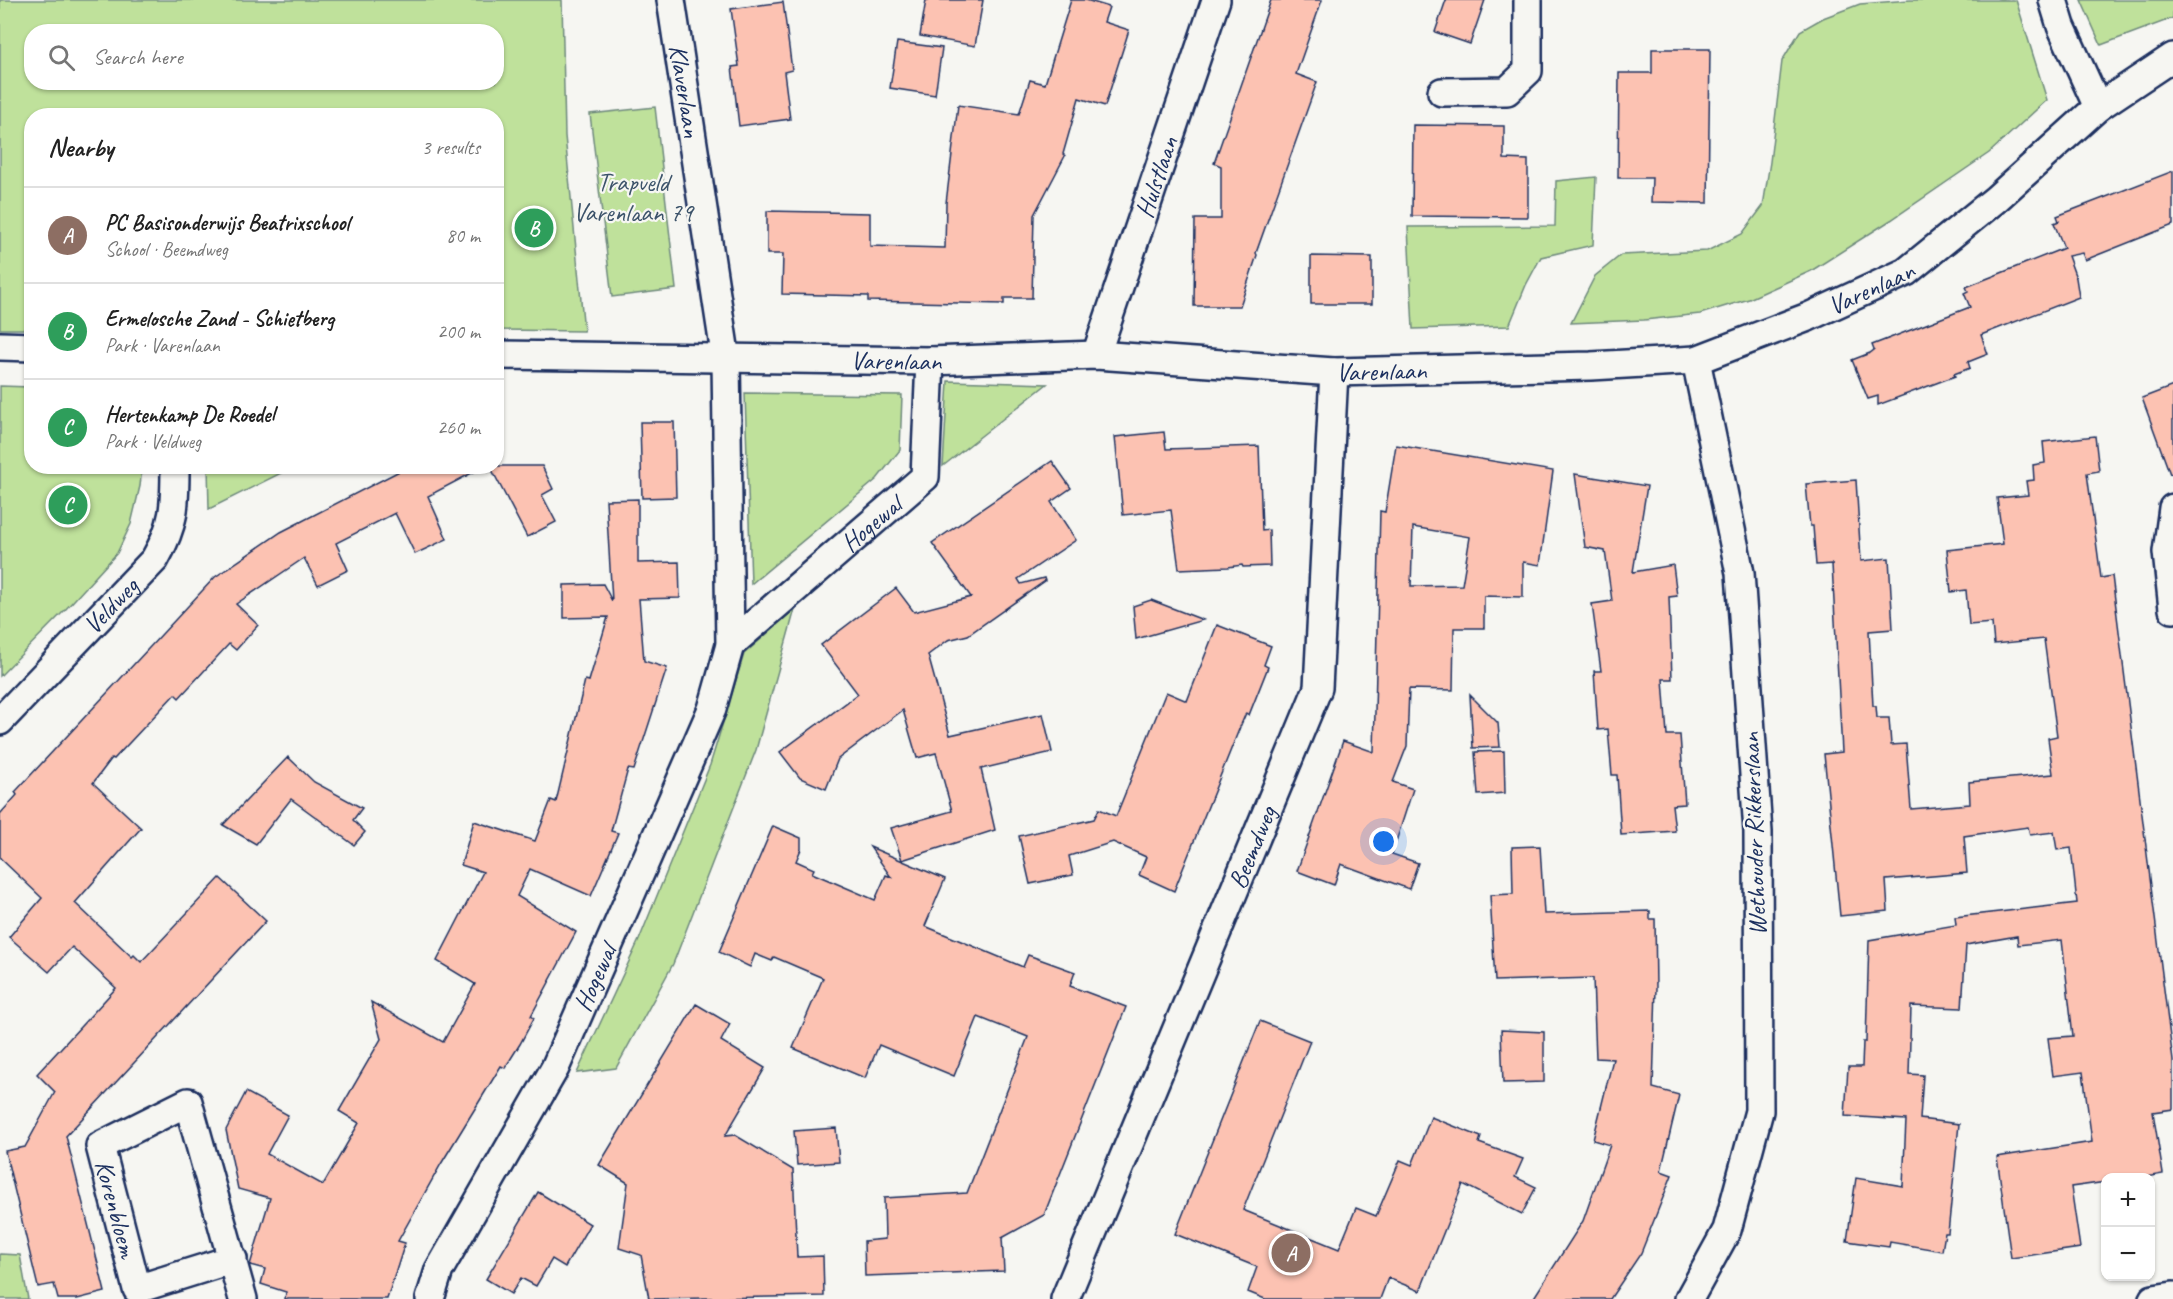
<!DOCTYPE html>
<meta charset="utf-8">
<style>
body{margin:0;font-family:Caveat,sans-serif;background:#f6f6f6;color:#222}
.controls{position:absolute;right:18px;bottom:18px;display:grid;overflow:hidden;border-radius:12px;box-shadow:0 2px 4px #0004}
.controls button{width:54px;height:54px;display:grid;place-items:center;padding:0;border:0;border-bottom:2px solid #e0e0e0;background:#fff;color:#222;font:30px sans-serif}
.you{position:absolute;left:1384px;top:842px;width:21px;height:21px;margin:-15px;border:4px solid #fff;border-radius:50%;background:#1a73e8;box-shadow:0 0 0 9px #1a73e833}
.badge{display:grid;place-items:center;width:39px;height:39px;border-radius:50%;background:#1b2f5e;color:#fff;font-size:20px;font-weight:700}
.pin{position:absolute;translate:-50% -50%;border:3px solid #fff;box-shadow:0 2px 6px #0006}
.list{margin:0;padding:0;list-style:none}
h2{display:flex;justify-content:space-between;align-items:center;height:78px;margin:0;padding:0 24px;font-size:26px}
h2 small{font-size:20px;font-weight:400;color:#767676}
.list li{display:grid;grid-template-columns:39px 1fr auto;gap:18px;align-items:center;box-sizing:border-box;height:96px;padding:0 24px;border-top:2px solid #e0e0e0}
.list b{display:block;font-size:22px;white-space:nowrap}
.list p{margin:0;font-size:20px;white-space:nowrap;color:#767676}
.list em{font-size:20px;font-style:normal;color:#767676}
.icon{flex:none;width:33px;height:33px;fill:none;stroke:currentColor;stroke-width:2;stroke-linecap:round;stroke-linejoin:round}
.map{position:relative;flex:none;width:2173px;height:1299px;overflow:hidden}
.search{position:absolute;background:#fff;box-shadow:0 2px 4px #0004;left:24px;top:24px;width:480px;height:66px;display:flex;align-items:center;gap:15px;box-sizing:border-box;padding:0 21px;border-radius:24px;color:#767676;font-size:22px}
.panel{position:absolute;background:#fff;box-shadow:0 2px 4px #0004;left:24px;top:108px;width:480px;height:366px;border-radius:24px}
.map>svg:first-child{display:block}
.green{fill:#bfe19b;stroke:#6d887c;stroke-width:1.5;fill-rule:evenodd}
.building{fill:#fcc2b2;stroke:#1b2f5e;stroke-width:1.5;fill-rule:evenodd}
.lines{fill:none;stroke-linecap:round;stroke-linejoin:round}
.street-casing{stroke:#1b2f5e;stroke-width:32}
.street{stroke:#f6f6f2;stroke-width:27}
.labels{text-anchor:middle;dominant-baseline:central;stroke-width:4.5;stroke-linejoin:round;paint-order:stroke}
.street-label{font-size:26px;fill:#1b2f5e;stroke:#f6f6f2}
.park-label{font-size:26px;fill:#3c536a;stroke:#f6f6f2}
</style>
<div class="map">
<svg width="2173" height="1299" viewBox="0 0 2173 1299">
<rect width="100%" height="100%" fill="#f6f6f2"/>
<filter id="ink" filterUnits="userSpaceOnUse"><feTurbulence type="fractalNoise" baseFrequency=".0167" numOctaves="2"/><feDisplacementMap in="SourceGraphic" scale="12" xChannelSelector="R" yChannelSelector="G"/><feConvolveMatrix kernelMatrix="1 2 1 2 8 2 1 2 1" color-interpolation-filters="sRGB"/></filter>
<g filter="url(#ink)">
<g class="green">
<path d="M 0,0 L 562,0 L 565,136 L 584,331 L 497,330 L 496,116 L 32,116 L 31,329 L 0,329 ZM 32,32 L 496,32 L 496,82 L 32,82 Z"/>
<polygon points="1910,0 2016,0 2047,100 1989,153 1891,220 1811,271 1749,299 1700,314 1644,320 1571,323 1595,276 1621,255 1707,251 1742,234 1763,206 1770,162 1782,61 1800,31 1823,18 1860,4"/>
<polygon points="2081,0 2173,0 2173,18 2101,45"/>
<polygon points="655,107 676,289 612,297 590,114"/>
<polygon points="1596,177 1593,245 1541,257 1526,285 1509,326 1413,329 1408,227 1555,226 1556,181"/>
<polygon points="948,381 1047,384 943,466"/>
<polygon points="0,386 31,387 32,466 142,467 140,486 131,524 117,553 65,610 0,676"/>
<polygon points="745,393 902,395 900,450 877,479 751,584"/>
<polygon points="208,466 293,466 293,467 209,509"/>
<polygon points="795,609 756,750 673,964 616,1068 577,1073 639,940 710,765 744,654"/>
<polygon points="0,1254 20,1255 28,1299 0,1299"/>
</g>
<g class="building">
<polygon points="926,0 983,0 975,46 920,36"/>
<polygon points="1071,0 1086,0 1109,7 1104,22 1129,30 1105,106 1079,98 1063,154 1065,156 1034,215 1032,298 1004,298 1004,304 868,301 868,296 782,294 783,254 767,254 767,211 870,213 870,246 945,248 946,203 958,105 1019,114 1030,80 1045,84"/>
<polygon points="1271,0 1322,0 1296,74 1317,82 1256,253 1257,255 1240,306 1194,306 1195,219 1221,219 1221,166 1214,163"/>
<polygon points="1446,0 1485,0 1470,44 1435,32"/>
<polygon points="783,2 792,70 784,72 790,119 739,126 732,67 739,66 731,9"/>
<polygon points="897,42 942,48 935,95 890,88"/>
<polygon points="1652,49 1710,49 1708,203 1651,202 1652,178 1618,178 1619,73 1652,73"/>
<polygon points="1413,125 1504,126 1504,159 1528,160 1528,217 1412,216"/>
<polygon points="2173,171 2173,225 2085,260 2082,253 2068,256 2076,278 2079,297 1981,335 1988,354 1968,362 1970,368 1954,374 1955,376 1878,405 1878,396 1868,399 1852,360 1870,353 1874,350 1872,345 1970,307 1964,293 1968,291 1966,287 2064,248 2054,223 2059,221 2057,216"/>
<polygon points="1311,256 1372,257 1372,304 1311,304"/>
<polygon points="2173,386 2173,473 2170,474 2142,398"/>
<polygon points="640,422 674,422 676,497 642,498"/>
<polygon points="1164,432 1166,449 1259,446 1262,531 1269,530 1270,566 1243,567 1242,565 1228,567 1179,569 1171,510 1123,515 1115,437"/>
<polygon points="2095,436 2099,471 2087,473 2101,578 2112,576 2173,1061 2173,1109 2153,1112 2163,1174 2140,1178 2106,1178 2106,1182 2071,1187 2080,1248 2011,1258 1997,1157 2092,1142 2083,1072 2053,1076 2048,1038 2073,1036 2062,940 2018,945 2017,936 1966,945 1962,1008 1911,1006 1909,1074 1923,1075 1920,1119 1959,1124 1948,1233 1945,1233 1942,1251 1890,1242 1889,1247 1847,1241 1856,1178 1903,1186 1906,1120 1845,1116 1848,1067 1862,1067 1863,1042 1866,1042 1869,940 1956,925 1955,917 2077,903 2071,848 2057,850 2054,832 2030,835 2028,827 1964,836 1967,873 1886,880 1888,911 1840,916 1824,754 1842,752 1832,564 1816,565 1813,526 1810,526 1806,484 1856,480 1861,561 1889,558 1893,629 1869,631 1873,706 1876,706 1877,718 1889,718 1891,745 1906,744 1911,809 1970,804 1969,782 2053,774 2048,738 2057,736 2044,639 1994,644 1992,623 1969,625 1966,590 1951,592 1947,550 2003,544 1997,498 2028,495 2026,481 2034,480 2033,465 2045,463 2043,442"/>
<path d="M 1396,445 L 1553,471 L 1540,565 L 1523,562 L 1523,597 L 1484,596 L 1484,628 L 1454,628 L 1453,690 L 1409,689 L 1407,746 L 1393,782 L 1413,789 L 1392,854 L 1418,863 L 1409,889 L 1341,864 L 1334,885 L 1297,871 L 1343,741 L 1374,752 L 1380,511 L 1385,512 ZM 1413,527 L 1470,537 L 1462,585 L 1411,586 Z"/>
<polygon points="1052,461 1071,488 1051,502 1076,540 1018,579 1021,584 1044,578 1045,581 968,635 948,640 928,655 950,735 1043,714 1052,752 981,769 995,830 902,860 891,828 952,811 936,753 917,758 903,710 838,759 826,789 800,778 780,752 858,694 821,645 896,588 914,612 971,597 932,543"/>
<polygon points="409,466 485,466 428,496 447,539 415,554 395,513 336,543 348,570 318,585 304,558 236,604 258,625 236,650 229,644 179,698 175,694 114,759 112,758 93,783 141,828 75,903 132,957 134,955 141,962 220,878 266,921 66,1136 105,1292 77,1299 58,1299 54,1284 38,1287 5,1151 25,1147 55,1092 37,1074 116,988 72,947 49,972 9,937 42,898 0,858 0,814 17,795 15,792 215,577 281,532"/>
<polygon points="490,466 542,466 553,489 542,495 556,522 527,537"/>
<polygon points="1575,474 1647,486 1633,572 1673,565 1677,596 1669,597 1672,679 1663,679 1667,735 1680,735 1685,804 1672,805 1675,831 1621,835 1617,775 1612,775 1608,729 1598,730 1594,671 1601,671 1592,604 1612,601 1605,551 1585,547"/>
<polygon points="638,499 638,563 679,562 680,598 639,599 644,661 667,668 634,770 628,769 611,831 618,833 591,896 530,869 517,896 576,932 531,1016 534,1018 520,1044 505,1068 501,1066 441,1164 398,1241 405,1243 387,1299 285,1299 286,1292 261,1284 265,1269 250,1265 270,1198 238,1189 226,1130 246,1092 288,1115 267,1154 323,1185 359,1123 339,1111 381,1039 371,1002 443,1042 475,984 437,961 483,872 461,865 474,821 535,841 551,800 556,802 585,680 589,681 608,617 564,618 564,585 603,584 612,601 606,500"/>
<polygon points="1151,600 1203,620 1136,639 1133,606"/>
<polygon points="1217,625 1271,646 1264,665 1268,667 1249,715 1246,713 1240,727 1174,891 1139,875 1146,857 1113,842 1069,856 1073,875 1030,884 1019,836 1094,819 1099,809 1116,816 1166,692 1187,701"/>
<polygon points="1470,695 1498,723 1500,747 1473,748"/>
<polygon points="1504,751 1505,793 1478,795 1475,752"/>
<polygon points="288,757 314,782 362,808 353,820 365,832 354,845 291,799 256,844 223,825"/>
<polygon points="773,826 801,838 801,849 796,861 814,869 812,873 875,900 886,875 891,877 870,847 945,879 925,926 1023,967 1028,955 1075,972 1070,986 1126,1007 1044,1215 1002,1238 1004,1271 865,1276 864,1241 885,1239 884,1198 967,1193 1028,1037 978,1017 954,1076 879,1045 865,1078 793,1048 823,978 774,957 772,961 755,954 750,967 719,952"/>
<polygon points="1540,846 1544,914 1650,911 1650,919 1655,919 1656,988 1653,1088 1679,1095 1661,1171 1672,1175 1641,1253 1610,1299 1533,1299 1583,1221 1610,1145 1593,1140 1613,1059 1596,1058 1593,978 1495,981 1490,895 1513,894 1512,847"/>
<polygon points="696,1004 730,1024 721,1041 765,1068 725,1136 735,1135 793,1170 797,1257 823,1256 824,1296 649,1299 641,1255 619,1248 628,1183 599,1165"/>
<polygon points="1260,1021 1310,1041 1243,1210 1339,1249 1356,1208 1376,1216 1400,1160 1412,1165 1431,1117 1481,1137 1479,1143 1523,1159 1515,1177 1536,1187 1522,1214 1463,1184 1420,1291 1388,1278 1380,1299 1265,1299 1248,1292 1257,1267 1175,1234"/>
<polygon points="1501,1030 1544,1032 1544,1082 1503,1083"/>
<polygon points="836,1128 839,1162 797,1165 794,1131"/>
<polygon points="538,1192 590,1224 565,1267 552,1259 536,1286 521,1278 511,1294 486,1279"/>
</g>
<g class="lines">
<g class="street-casing">
<g id="street">
<polyline points="2053,0 2061,26 2098,107"/>
<polyline points="1442,92 1507,91 1528,71 1528,0"/>
<polyline points="0,346 32,347"/>
<path id="s1" d="M 496,355 L 930,361 L 1096,355 L 1334,372 L 1591,366 L 1696,360 L 1808,317 L 1906,272 L 1996,199 L 2098,107 L 2173,57"/>
<path id="s2" d="M 1096,355 L 1216,0"/>
<polyline points="2173,508 2167,552 2173,609"/>
<path id="s3" d="M 730,645 L 925,477 L 930,361"/>
<path id="s4" d="M 0,721 L 155,559 C 175,524 175,506 175,466"/>
<polyline points="233,1259 137,1289 100,1146 188,1102 243,1299"/>
<path id="s5" d="M 430,1299 L 439,1270 L 555,1068 L 712,709 L 730,645 L 726,360 L 671,0"/>
<path id="s6" d="M 1065,1299 L 1318,688 L 1334,372"/>
<polyline points="1689,1299 1727,1230 1759,1111 1758,832 1740,573 1696,360"/>
<polyline points="2153,1299 2173,1296"/>
</g>
</g>
<use href="#street" class="street"/>
</g>
</g>
<g class="labels">
<g class="street-label">
<text transform="translate(685 91) rotate(81)">Klaverlaan</text>
<text stroke="none"><textPath href="#s2" startOffset="188">Hulstlaan</textPath></text>
<text stroke="none"><textPath href="#s1" startOffset="1390">Varenlaan</textPath></text>
<text stroke="none"><textPath href="#s1" startOffset="400">Varenlaan</textPath></text>
<text stroke="none"><textPath href="#s1" startOffset="886">Varenlaan</textPath></text>
<text stroke="none"><textPath href="#s3" startOffset="186">Hogewal</textPath></text>
<text stroke="none"><textPath href="#s4" startOffset="160">Veldweg</textPath></text>
<text transform="translate(1754 834) rotate(-92)">Wethouder Rikkerslaan</text>
<text stroke="none"><textPath href="#s6" startOffset="489">Beemdweg</textPath></text>
<text stroke="none"><textPath href="#s5" startOffset="362">Hogewal</textPath></text>
<text transform="translate(116 1209) rotate(75)">Korenbloem</text>
</g>
<g class="park-label">
<text x="633" y="182">Trapveld<tspan x="633" dy="30">Varenlaan 79</tspan></text>
</g>
</g>
</svg>
<div class="controls">
<button>+</button>
<button>−</button>
</div>
<div class="you"></div>
<div class="pin badge" style="left:1291px;top:1253px;background:#8d6e63">A</div>
<div class="pin badge" style="left:534px;top:228px;background:#2e9e5b">B</div>
<div class="pin badge" style="left:68px;top:505px;background:#2e9e5b">C</div>
<div class="search"><svg class="icon" aria-label="search" viewBox="0 0 24 24"><circle cx="10" cy="10" r="6"/><path d="M15 15l6 6"/></svg>Search here</div>
<section class="panel">
<h2>Nearby<small>3 results</small></h2>
<ul class="list">
<li><span class="badge" style="background:#8d6e63">A</span><div><b>PC Basisonderwijs Beatrixschool</b><p>School · Beemdweg</p></div><em>80 m</em></li>
<li><span class="badge" style="background:#2e9e5b">B</span><div><b>Ermelosche Zand - Schietberg</b><p>Park · Varenlaan</p></div><em>200 m</em></li>
<li><span class="badge" style="background:#2e9e5b">C</span><div><b>Hertenkamp De Roedel</b><p>Park · Veldweg</p></div><em>260 m</em></li>
</ul>
</section>
</div>
